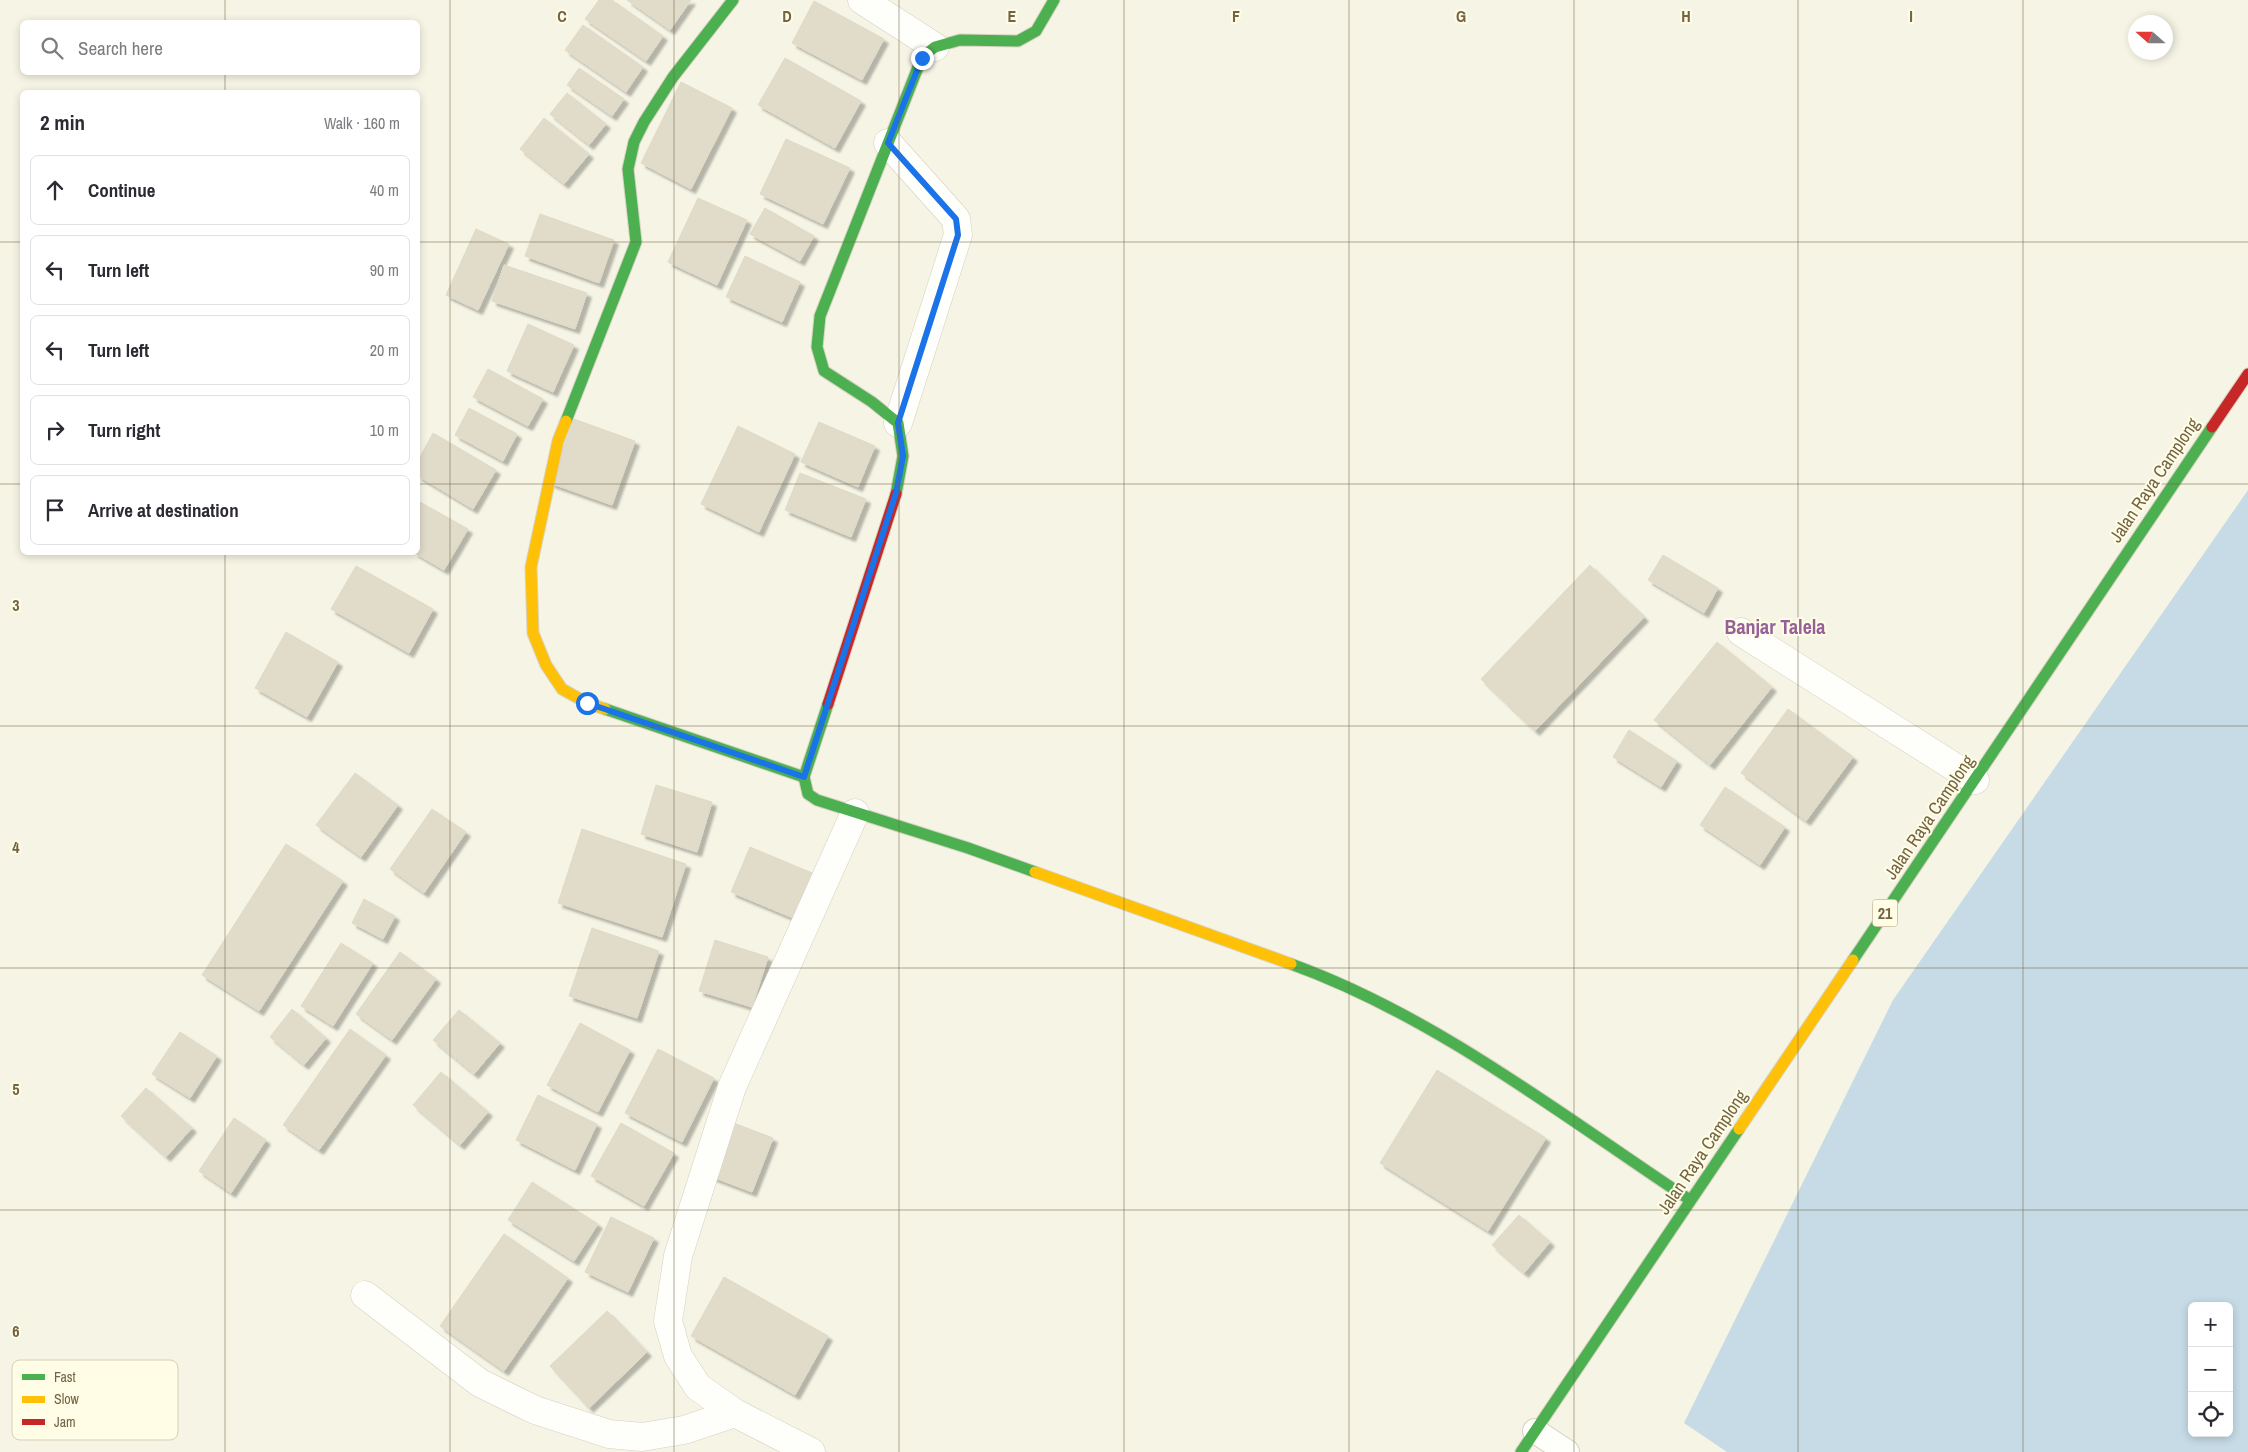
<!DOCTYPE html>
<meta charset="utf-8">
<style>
body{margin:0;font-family:"Archivo Narrow",sans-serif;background:#f2f2f3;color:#2b2b33}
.controls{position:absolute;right:15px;bottom:15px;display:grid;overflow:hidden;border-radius:8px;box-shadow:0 2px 8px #0003}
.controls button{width:45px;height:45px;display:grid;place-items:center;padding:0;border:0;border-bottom:1px solid #e1e1e2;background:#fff;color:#2b2b33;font:25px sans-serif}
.compass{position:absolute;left:2128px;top:15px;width:45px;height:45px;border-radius:50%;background:#fff;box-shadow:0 2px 8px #0003;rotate:291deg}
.stop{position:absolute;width:15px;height:15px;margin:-11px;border:4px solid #1a73e8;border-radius:50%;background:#fff}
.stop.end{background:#1a73e8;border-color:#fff;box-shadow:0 1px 5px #0008}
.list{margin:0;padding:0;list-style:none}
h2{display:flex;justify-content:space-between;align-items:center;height:65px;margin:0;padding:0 20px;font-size:21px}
h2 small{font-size:16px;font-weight:400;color:#7c7c81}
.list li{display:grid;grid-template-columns:32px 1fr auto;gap:15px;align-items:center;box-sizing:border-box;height:70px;margin:0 10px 10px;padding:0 10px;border:1px solid #e1e1e2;border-radius:8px}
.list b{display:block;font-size:19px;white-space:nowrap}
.list em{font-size:16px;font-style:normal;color:#7c7c81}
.icon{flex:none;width:28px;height:28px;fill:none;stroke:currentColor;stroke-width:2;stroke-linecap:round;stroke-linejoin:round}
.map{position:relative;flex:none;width:2248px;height:1452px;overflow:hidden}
.search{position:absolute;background:#fff;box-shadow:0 2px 8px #0003;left:20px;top:20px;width:400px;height:55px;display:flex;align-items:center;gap:12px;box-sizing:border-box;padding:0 18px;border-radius:8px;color:#7c7c81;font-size:19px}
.panel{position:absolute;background:#fff;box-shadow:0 2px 8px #0003;left:20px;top:90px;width:400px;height:465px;border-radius:8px}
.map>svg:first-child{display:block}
.water{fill:#c6dbe6;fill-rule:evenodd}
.building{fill:#e1dcca;stroke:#dfdac7;filter:url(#shadow)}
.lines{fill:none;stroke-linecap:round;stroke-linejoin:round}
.lane-casing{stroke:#d5d0c1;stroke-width:26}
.street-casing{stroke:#d5d0c1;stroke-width:29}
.fast-casing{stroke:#d7d2c2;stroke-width:13}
.slow-casing{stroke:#d7d2c2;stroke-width:13}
.jam-casing{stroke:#d7d2c2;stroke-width:13}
.lane{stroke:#fefefb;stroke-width:24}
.street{stroke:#fefefb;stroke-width:28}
.fast{stroke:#4caf50;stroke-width:11}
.slow{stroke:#ffc107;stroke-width:11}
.jam{stroke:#c62828;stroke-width:11}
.route{stroke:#1a73e8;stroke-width:6}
.grid{fill:none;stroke:#746445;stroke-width:1;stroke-opacity:0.55}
.labels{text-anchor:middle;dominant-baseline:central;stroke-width:4;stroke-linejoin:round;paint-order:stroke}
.shield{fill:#fffde6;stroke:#9e9275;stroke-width:1}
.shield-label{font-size:16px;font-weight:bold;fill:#746445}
.street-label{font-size:18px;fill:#746445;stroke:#fffde6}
.quarter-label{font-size:20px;font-weight:bold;fill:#966098;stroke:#fffde6}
.key{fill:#fffde6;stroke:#d5cfb6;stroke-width:1}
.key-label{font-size:14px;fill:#746445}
.grid-label{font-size:16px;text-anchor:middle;font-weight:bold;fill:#746445;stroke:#fffde6;stroke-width:4;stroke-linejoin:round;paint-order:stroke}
</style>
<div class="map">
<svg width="2248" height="1452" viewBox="0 0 2248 1452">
<defs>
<filter id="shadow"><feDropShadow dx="4.5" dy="4.5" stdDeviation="1" flood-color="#0004"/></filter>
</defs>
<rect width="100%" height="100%" fill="#f6f5e5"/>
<path class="water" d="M 2248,490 L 2248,1452 L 1727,1452 L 1684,1423 L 1893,1000 ZM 2192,1306 L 2229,1306 L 2229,1433 L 2192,1433 Z"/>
<g class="building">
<polygon points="599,0 612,0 663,36 646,61 585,19"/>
<polygon points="627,0 691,0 670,30"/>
<polygon points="814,1 884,39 862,80 792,43"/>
<polygon points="583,25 643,67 626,92 565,50"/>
<polygon points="785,58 861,101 835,148 758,105"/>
<polygon points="579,68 624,99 612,116 567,85"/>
<polygon points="681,82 732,108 691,189 641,163"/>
<polygon points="567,93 606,124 589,145 550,114"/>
<polygon points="544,118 589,154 564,184 520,149"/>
<polygon points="786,139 850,168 823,224 760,194"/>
<polygon points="698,198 747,220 717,285 668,262"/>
<polygon points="765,208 814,236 800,261 750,234"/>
<polygon points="540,214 614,240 599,283 525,256"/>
<polygon points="476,229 509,244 478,310 446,295"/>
<polygon points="745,256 800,282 782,322 726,297"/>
<polygon points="504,265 587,293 575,329 492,301"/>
<polygon points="528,324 574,345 553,392 507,371"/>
<polygon points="488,369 543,399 528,426 473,397"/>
<polygon points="469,408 517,434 503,461 455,435"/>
<polygon points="574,419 635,441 612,505 550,483"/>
<polygon points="819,422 875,446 858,487 801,462"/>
<polygon points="738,426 795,454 759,532 701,504"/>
<polygon points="433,433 496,470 473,509 418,476 418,461"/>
<polygon points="800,473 866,499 851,537 785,510"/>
<polygon points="418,501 468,529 444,570 413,552 418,552"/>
<polygon points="1663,555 1718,588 1704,613 1648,580"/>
<polygon points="1590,565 1644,617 1535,731 1481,679"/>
<polygon points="356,566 433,609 409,653 331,609"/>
<polygon points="286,632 338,662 307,717 255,688"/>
<polygon points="1717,642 1772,687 1710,765 1654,720"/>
<polygon points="1788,709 1853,757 1806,821 1741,773"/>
<polygon points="1629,730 1677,761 1661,787 1613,757"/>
<polygon points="355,773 398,805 361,857 316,825"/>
<polygon points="656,785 712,802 697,852 641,834"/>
<polygon points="1725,787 1785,827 1760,865 1700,825"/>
<polygon points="432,809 466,832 424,893 390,869"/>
<polygon points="582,829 686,864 662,937 558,903"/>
<polygon points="286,844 343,881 259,1011 202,975"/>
<polygon points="750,847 817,875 798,920 731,892"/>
<polygon points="364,899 395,916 383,939 352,923"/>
<polygon points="592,928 659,951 637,1018 569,996"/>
<polygon points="715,940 768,957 752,1007 699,991"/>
<polygon points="341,943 373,963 333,1026 301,1006"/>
<polygon points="400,952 436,979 392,1040 356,1014"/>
<polygon points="292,1009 326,1038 304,1065 270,1037"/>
<polygon points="459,1010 500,1043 474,1074 433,1040"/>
<polygon points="580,1023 630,1050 598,1112 547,1085"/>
<polygon points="350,1029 386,1055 319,1150 283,1125"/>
<polygon points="180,1032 217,1056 190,1098 152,1074"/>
<polygon points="658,1049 714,1078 682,1142 625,1113"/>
<polygon points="1437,1070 1546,1138 1488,1231 1380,1163"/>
<polygon points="441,1072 488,1112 460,1145 413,1105"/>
<polygon points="146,1088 192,1128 166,1157 121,1116"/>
<polygon points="538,1095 597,1124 575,1170 516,1140"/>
<polygon points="234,1118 266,1140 231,1193 199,1171"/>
<polygon points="731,1122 773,1138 752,1192 710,1176"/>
<polygon points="621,1123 674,1153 644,1206 591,1176"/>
<polygon points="532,1182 598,1224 574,1261 508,1220"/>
<polygon points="1519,1215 1550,1242 1524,1273 1492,1245"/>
<polygon points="611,1217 654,1238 628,1292 585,1272"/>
<polygon points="504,1234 568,1278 504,1371 440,1326"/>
<polygon points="724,1277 828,1336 795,1395 691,1336"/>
<polygon points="607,1311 647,1352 589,1408 550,1366"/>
</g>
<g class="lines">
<g class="lane-casing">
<polyline id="lane" points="1535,1431 1567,1452"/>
</g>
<g class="street-casing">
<g id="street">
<polyline points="862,0 935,47"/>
<polyline points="888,143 956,219 958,235 898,423"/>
<polyline points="1741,632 1975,780"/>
<polyline points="365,1295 480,1383 535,1410 609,1434 642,1437 684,1430 735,1413"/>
<polyline points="811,1452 735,1413 698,1387 678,1356 668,1321 678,1256 732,1087 855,813"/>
</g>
</g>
<g class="fast-casing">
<g id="fast">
<polyline points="566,421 636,242 628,169 634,142 644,122 673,77 733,0"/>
<polyline points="896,494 903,456 898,423 872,402 824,371 817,347 820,316 922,57 935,47 960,40 1018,41 1036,31 1054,0"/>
<polyline points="828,704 804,777 808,794 817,800 968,848 1035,872"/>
<polyline points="605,709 804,777"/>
<polyline points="1853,960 2212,427"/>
<path d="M 1291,964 C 1435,1016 1563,1116 1690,1200"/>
<polyline points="1521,1452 1739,1129"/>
</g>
</g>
<g class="slow-casing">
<g id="slow">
<polyline points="566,421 558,441 531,567 533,633 546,665 562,689 587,703 605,709"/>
<polyline points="1035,872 1291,964"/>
<polyline points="1739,1129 1853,960"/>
</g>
</g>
<g class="jam-casing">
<g id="jam">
<polyline points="2212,427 2248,374"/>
<polyline points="828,704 896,494"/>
</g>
</g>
<use href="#lane" class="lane"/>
<use href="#street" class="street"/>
<use href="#fast" class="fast"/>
<use href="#slow" class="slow"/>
<use href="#jam" class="jam"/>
</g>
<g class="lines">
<polyline class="route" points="587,703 804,777 896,493 903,456 898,423 958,235 956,219 888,143 922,58"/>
</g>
<path class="grid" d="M 225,0 L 225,22M 450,0 L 450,1452M 674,0 L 674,1452M 899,0 L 899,1452M 1124,0 L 1124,1452M 1349,0 L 1349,1452M 1574,0 L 1574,1452M 1798,0 L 1798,1452M 2023,0 L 2023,1452M 225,72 L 225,92M 0,242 L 22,242M 418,242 L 2248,242M 0,484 L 22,484M 418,484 L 2248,484M 225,552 L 225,1452M 0,726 L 2248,726M 0,968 L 2248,968M 0,1210 L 2248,1210"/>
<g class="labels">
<rect class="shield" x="1872.5" y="899.5" width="25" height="27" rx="4"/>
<g class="shield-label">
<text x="1885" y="913">21</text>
</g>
<g class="street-label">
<text transform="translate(2154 480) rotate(-56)">Jalan Raya Camplong</text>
<text transform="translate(1929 817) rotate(-56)">Jalan Raya Camplong</text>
<text transform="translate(1702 1152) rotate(-56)">Jalan Raya Camplong</text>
</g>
<g class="quarter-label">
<text x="1775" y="626">Banjar Talela</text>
</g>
</g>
<rect x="12" y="1360" width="166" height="80" rx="8" class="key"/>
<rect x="22" y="1374" width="23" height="6" fill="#4caf50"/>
<rect x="22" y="1396" width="23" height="7" fill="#ffc107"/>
<rect x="22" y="1419" width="23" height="6" fill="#c62828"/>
<g class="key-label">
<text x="54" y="1382">Fast</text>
<text x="54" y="1404">Slow</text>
<text x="54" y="1427">Jam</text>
</g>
<g class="grid-label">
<text x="562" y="22">C</text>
<text x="787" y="22">D</text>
<text x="1012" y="22">E</text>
<text x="1236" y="22">F</text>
<text x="1461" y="22">G</text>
<text x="1686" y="22">H</text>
<text x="1911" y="22">I</text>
<text x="16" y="611">3</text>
<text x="16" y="853">4</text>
<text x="16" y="1095">5</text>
<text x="16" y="1337">6</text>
</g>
</svg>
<div class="controls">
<button>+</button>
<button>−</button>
<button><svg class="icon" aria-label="locate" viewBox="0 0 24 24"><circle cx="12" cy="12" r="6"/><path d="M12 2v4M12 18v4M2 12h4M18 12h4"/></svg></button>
</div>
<svg class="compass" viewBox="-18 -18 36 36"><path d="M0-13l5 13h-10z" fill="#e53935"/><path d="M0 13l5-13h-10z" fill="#7c7c81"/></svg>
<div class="stop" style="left:587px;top:703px"></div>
<div class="stop end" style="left:922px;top:58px"></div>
<div class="search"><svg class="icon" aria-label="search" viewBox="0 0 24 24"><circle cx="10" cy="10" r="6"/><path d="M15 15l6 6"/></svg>Search here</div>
<section class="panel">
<h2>2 min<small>Walk · 160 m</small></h2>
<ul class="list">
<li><svg class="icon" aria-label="ahead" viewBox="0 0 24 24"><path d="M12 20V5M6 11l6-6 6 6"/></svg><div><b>Continue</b></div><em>40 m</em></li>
<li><svg class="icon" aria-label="left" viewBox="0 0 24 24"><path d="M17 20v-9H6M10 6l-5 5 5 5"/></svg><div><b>Turn left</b></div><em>90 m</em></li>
<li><svg class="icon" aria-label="left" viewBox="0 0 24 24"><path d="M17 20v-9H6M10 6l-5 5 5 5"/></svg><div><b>Turn left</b></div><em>20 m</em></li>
<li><svg class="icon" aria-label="right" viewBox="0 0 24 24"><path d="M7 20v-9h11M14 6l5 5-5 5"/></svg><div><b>Turn right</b></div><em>10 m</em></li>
<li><svg class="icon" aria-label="arrive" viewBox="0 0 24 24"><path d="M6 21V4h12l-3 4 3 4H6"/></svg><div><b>Arrive at destination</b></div></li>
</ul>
</section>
</div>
